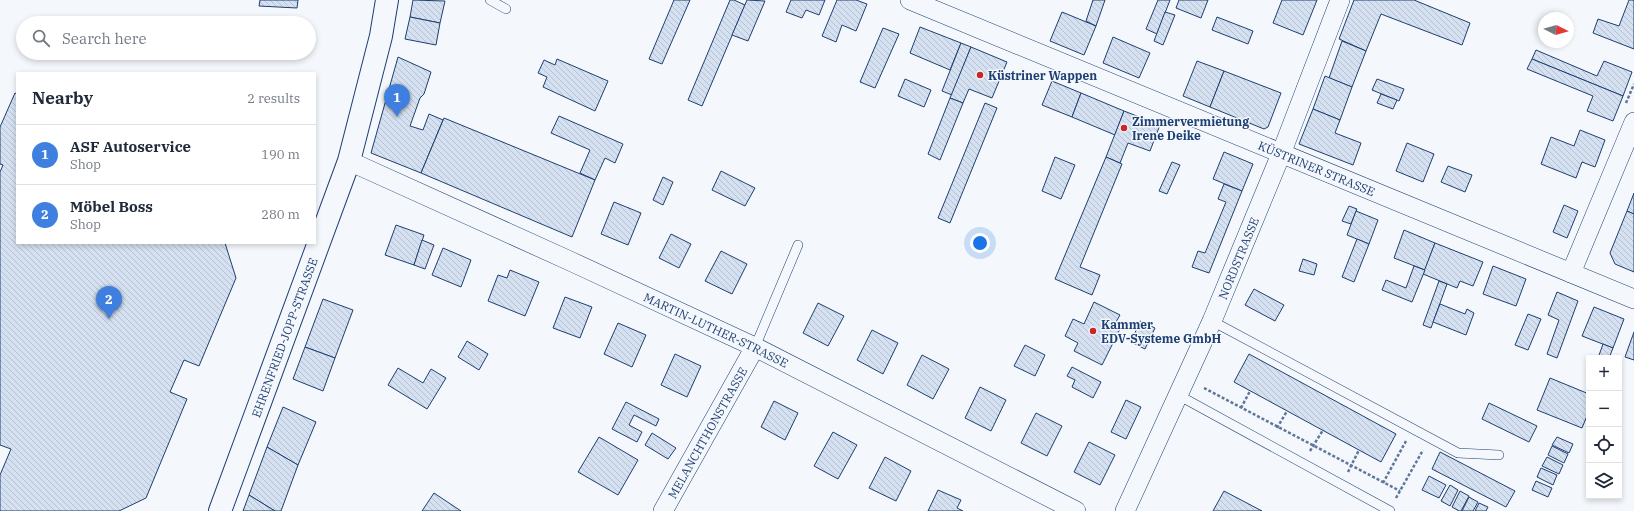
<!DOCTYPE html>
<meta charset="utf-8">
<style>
body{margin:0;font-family:"IBM Plex Serif",serif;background:#f6f6f7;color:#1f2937}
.controls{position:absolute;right:12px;bottom:12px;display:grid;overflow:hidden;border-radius:0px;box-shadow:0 2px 6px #0003}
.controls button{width:36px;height:36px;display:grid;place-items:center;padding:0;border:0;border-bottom:1px solid #e0e1e3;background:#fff;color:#1f2937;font:20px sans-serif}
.compass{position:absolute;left:1538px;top:12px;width:36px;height:36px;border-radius:50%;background:#fff;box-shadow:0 2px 6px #0003;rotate:95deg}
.you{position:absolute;left:980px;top:243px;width:14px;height:14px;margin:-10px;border:3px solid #fff;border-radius:50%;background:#1a73e8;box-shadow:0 0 0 6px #1a73e833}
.badge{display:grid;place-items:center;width:26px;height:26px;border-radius:50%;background:#c62828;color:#fff;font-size:13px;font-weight:700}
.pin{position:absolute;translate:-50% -33px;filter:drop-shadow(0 1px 2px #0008)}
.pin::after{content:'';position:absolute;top:21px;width:14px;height:12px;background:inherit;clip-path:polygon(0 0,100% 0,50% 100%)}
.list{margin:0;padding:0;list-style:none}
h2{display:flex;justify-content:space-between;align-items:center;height:52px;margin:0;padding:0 16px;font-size:17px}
h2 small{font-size:13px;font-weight:400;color:#747a83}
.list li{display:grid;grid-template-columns:26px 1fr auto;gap:12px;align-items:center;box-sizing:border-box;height:60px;padding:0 16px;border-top:1px solid #e0e1e3}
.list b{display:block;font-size:15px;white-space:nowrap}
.list p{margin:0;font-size:13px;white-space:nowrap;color:#747a83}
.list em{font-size:13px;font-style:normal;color:#747a83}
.icon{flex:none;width:22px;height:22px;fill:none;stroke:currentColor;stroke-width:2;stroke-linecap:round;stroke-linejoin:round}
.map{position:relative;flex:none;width:1634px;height:511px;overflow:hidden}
.search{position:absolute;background:#fff;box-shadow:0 2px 6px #0003;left:16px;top:16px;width:300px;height:44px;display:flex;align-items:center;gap:10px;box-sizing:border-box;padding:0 14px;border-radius:22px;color:#747a83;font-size:15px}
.panel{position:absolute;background:#fff;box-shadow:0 2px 6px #0003;left:16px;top:72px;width:300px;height:172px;border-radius:0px}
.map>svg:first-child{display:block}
.building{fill:url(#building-back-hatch);stroke:#1d3f73}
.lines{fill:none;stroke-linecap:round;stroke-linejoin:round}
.service-casing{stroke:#1d3f73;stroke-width:10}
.minor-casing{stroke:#1d3f73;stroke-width:20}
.tertiary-casing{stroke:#1d3f73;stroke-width:24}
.path{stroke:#5e769c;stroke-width:2.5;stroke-dasharray:3 2;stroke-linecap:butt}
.service{stroke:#f4f7fb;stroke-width:9}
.minor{stroke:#f4f7fb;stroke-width:19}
.tertiary{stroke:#f4f7fb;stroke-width:22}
.poi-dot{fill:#c62828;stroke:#f4f7fb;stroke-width:1.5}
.labels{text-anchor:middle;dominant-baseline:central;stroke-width:3;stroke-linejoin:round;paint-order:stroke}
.poi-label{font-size:12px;font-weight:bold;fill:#1d3f73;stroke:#f4f7fb;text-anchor:start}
.street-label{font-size:12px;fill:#1d3f73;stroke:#f4f7fb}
</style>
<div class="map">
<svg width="1634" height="511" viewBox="0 0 1634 511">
<defs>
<pattern id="building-back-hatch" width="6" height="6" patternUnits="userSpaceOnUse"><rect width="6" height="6" fill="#d5e0f0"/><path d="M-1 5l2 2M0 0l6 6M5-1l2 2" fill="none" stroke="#b6c1d1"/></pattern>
</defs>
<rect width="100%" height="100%" fill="#f4f7fb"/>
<g class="building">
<polygon points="260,0 298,0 297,8 259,6"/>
<polygon points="413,0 445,1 440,23 410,17"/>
<polygon points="674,0 690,0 662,64 649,59"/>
<polygon points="730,0 734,0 745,5 702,106 688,100"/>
<polygon points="747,0 765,1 748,41 732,35"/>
<polygon points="791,0 825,0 819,15 806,10 802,18 786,12"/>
<polygon points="837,0 856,0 867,4 856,31 842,25 836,42 822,36"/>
<polygon points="1093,0 1105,0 1096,26 1086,21"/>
<polygon points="1158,0 1170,0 1157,34 1146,29"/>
<polygon points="1179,0 1208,0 1201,18 1176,8"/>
<polygon points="1282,0 1317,0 1303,35 1273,23"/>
<polygon points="1354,0 1414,0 1470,23 1462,45 1381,14 1366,51 1339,39"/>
<polygon points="1629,0 1634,0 1634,49 1593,33 1598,19 1619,26"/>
<polygon points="1062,12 1096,26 1084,55 1050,41"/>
<polygon points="1165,12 1175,15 1163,45 1154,41"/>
<polygon points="410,17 440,23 436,45 405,39"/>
<polygon points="1217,17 1253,31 1248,44 1212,30"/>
<polygon points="920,27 961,43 950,70 910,53"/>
<polygon points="883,28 899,34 875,88 860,82"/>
<polygon points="1113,37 1150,53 1139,78 1103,63"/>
<polygon points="1342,41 1366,51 1352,87 1329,78"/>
<polygon points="961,43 971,47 952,95 942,91"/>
<polygon points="971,47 1007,62 992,98 969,89 963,103 950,98"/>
<polygon points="1536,50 1597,76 1604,61 1632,72 1623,96 1532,59"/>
<polygon points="398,57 431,72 424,94 420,98 410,126 423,130 429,114 443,120 421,173 371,153"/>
<polygon points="557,59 608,81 595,111 543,87 547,77 538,73 544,60 555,65"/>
<polygon points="1532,59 1623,96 1613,121 1587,111 1593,96 1527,69"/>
<polygon points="1197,61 1224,71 1210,107 1183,96"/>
<polygon points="1224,71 1281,93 1268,127 1264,129 1210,107"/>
<polygon points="1325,76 1352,87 1340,120 1313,109"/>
<polygon points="905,79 931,90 924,107 898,96"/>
<polygon points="1377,79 1404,89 1399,101 1372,90"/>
<polygon points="1052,81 1081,93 1072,117 1042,105"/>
<polygon points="15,93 17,94 17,243 225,243 236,278 199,366 184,360 170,392 187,399 146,498 119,511 0,511 0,475 11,449 0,445 0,172 3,165 0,164 0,127"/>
<polygon points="1081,93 1124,111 1115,135 1072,117"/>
<polygon points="1381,94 1397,100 1393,109 1377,103"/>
<polygon points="950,98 963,103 940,160 928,154"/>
<polygon points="985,103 997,108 950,223 938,218"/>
<polygon points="1313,109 1340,120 1335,133 1361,143 1353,165 1299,144"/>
<polygon points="1124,111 1160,125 1150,151 1128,143 1120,163 1106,157"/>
<polygon points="559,116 623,144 615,163 605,158 595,180 580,173 590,150 551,133"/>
<polygon points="444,118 595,180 572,237 421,173"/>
<polygon points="1580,130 1605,140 1595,167 1582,162 1576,178 1541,164 1551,137 1574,146"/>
<polygon points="1407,143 1434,154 1423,182 1396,171"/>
<polygon points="1224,152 1253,164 1242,191 1213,179"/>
<polygon points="1055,157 1075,165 1061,199 1042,191"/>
<polygon points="1106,157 1122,164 1080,267 1100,275 1092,295 1055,279"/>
<polygon points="1172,162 1180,165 1167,194 1159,191"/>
<polygon points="1448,166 1472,175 1465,192 1441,182"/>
<polygon points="721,171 755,188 745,206 712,190"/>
<polygon points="663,177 673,182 663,205 653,200"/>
<polygon points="1224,184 1242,191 1209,273 1192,267 1198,251 1205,253 1226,202 1218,199"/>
<polygon points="1634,193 1634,214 1627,211"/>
<polygon points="614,202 641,213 628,245 601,234"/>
<polygon points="1564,205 1578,211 1567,238 1553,232"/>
<polygon points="1349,206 1357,209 1351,224 1342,221"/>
<polygon points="1356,211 1378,220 1369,244 1347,235"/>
<polygon points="1627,211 1634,214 1634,272 1615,264 1610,253"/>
<polygon points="396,225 424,235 414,265 385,255"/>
<polygon points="1404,230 1435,243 1425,270 1394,258"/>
<polygon points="671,234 691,244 679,268 659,258"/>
<polygon points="1357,239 1369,244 1354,282 1342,277"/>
<polygon points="422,240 434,245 425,269 414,265"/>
<polygon points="1435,243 1483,262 1473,286 1460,281 1457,288 1423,274"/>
<polygon points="443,248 471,260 461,287 432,275"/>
<polygon points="721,251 747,264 732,294 705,281"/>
<polygon points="1303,259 1317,264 1314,275 1299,271"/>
<polygon points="1414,266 1425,270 1412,302 1382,290 1386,280 1406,288"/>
<polygon points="1493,266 1526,279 1516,306 1483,294"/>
<polygon points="510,270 539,282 525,316 488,301 498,275 507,278"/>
<polygon points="1439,281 1447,284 1431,328 1423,325"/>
<polygon points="1254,289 1284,305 1275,321 1245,305"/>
<polygon points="1557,292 1578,301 1557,358 1547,354 1559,320 1548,315"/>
<polygon points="565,297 592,307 580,338 553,328"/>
<polygon points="323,299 353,310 335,358 305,347"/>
<polygon points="1094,302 1120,315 1116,322 1122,325 1102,365 1074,351 1078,343 1065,336 1073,319 1084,324"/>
<polygon points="818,303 844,316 828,346 803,333"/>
<polygon points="1440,304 1465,314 1467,309 1474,313 1466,335 1433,322"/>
<polygon points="1594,307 1624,319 1613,348 1582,336"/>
<polygon points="1528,314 1541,319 1528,350 1515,345"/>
<polygon points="1140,321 1155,328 1145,349 1131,342"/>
<polygon points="618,323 646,335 632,367 604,354"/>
<polygon points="872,330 898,343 883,374 857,360"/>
<polygon points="1634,332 1634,360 1625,357"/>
<polygon points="467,341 488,354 479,370 458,357"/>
<polygon points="1603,344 1613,348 1609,358 1598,358"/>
<polygon points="1025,345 1045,355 1035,376 1014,366"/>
<polygon points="305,347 335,358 323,391 293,379"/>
<polygon points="675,354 701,366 687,397 661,385"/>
<polygon points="1249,354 1396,434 1381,462 1234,382"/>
<polygon points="922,355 949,369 933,399 907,385"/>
<polygon points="1072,367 1101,382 1093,398 1072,387 1075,380 1067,376"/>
<polygon points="398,368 423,383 431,369 446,378 427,409 388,385"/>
<polygon points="1550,378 1589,394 1589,411 1582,428 1537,410"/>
<polygon points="980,387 1006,400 991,431 965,418"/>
<polygon points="1126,400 1141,407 1126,439 1111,432"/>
<polygon points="774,401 798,413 785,440 761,427"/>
<polygon points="626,402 659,419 656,426 634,415 629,425 642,432 637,442 612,429"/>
<polygon points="1489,403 1537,426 1529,442 1482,419"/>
<polygon points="283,407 316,422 298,465 267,447"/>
<polygon points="1036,413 1062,426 1047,456 1021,443"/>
<polygon points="833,432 857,445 838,479 814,466"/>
<polygon points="652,433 676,448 668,459 645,445"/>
<polygon points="599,437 638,460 618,495 578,472"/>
<polygon points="1557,437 1573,444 1569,453 1552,445"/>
<polygon points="1089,442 1115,455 1100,485 1074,472"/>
<polygon points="1552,446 1568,454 1564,463 1548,455"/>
<polygon points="267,447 298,465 281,511 275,511 249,495"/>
<polygon points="1440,452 1515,491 1506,507 1432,469"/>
<polygon points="885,457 911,471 896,501 869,488"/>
<polygon points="1547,457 1563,465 1559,474 1542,466"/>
<polygon points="1541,468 1557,475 1553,485 1537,477"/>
<polygon points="1429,476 1446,485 1439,498 1422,490"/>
<polygon points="1536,481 1552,488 1548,497 1532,490"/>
<polygon points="1450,485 1458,490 1450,506 1441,501"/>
<polygon points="938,490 961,500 957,508 963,511 928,511"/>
<polygon points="1224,491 1262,511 1213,511"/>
<polygon points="1460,491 1469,496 1461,511 1459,511 1452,507"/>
<polygon points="434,493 461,511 422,511"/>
<polygon points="249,495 275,511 243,511"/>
<polygon points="1469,497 1478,502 1473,511 1462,511"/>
<polygon points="1479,503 1488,507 1486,511 1475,511"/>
</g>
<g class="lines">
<g class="service-casing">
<g id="service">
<polyline points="490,0 506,9"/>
<polyline points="1212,321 1458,453 1499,455"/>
<polyline points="755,347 798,245"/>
<polyline points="1178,395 1390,511"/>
</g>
</g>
<g class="minor-casing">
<g id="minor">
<path id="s1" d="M 910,0 L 1634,299"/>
<path id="s2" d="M 349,161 L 570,261 L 755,347 L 1076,511"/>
<polyline points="1571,273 1634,122"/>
<path id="s3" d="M 663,511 L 755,347"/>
<path id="s4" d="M 1125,511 L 1212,321 L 1281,154 L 1340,0"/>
</g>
</g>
<g class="tertiary-casing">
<g id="tertiary">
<path id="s5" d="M 220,511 L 349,161 L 381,36 L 387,0"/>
</g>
</g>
<g class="path">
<polyline points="1626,103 1634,84"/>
<polyline points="1204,388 1400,491"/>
<polyline points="1241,408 1250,391"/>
<polyline points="1277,428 1287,411"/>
<polyline points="1310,451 1323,430"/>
<polyline points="1348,472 1359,450"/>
<polyline points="1383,483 1406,441"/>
<polyline points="1396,498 1423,450"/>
</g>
<use href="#service" class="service"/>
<use href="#minor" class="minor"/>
<use href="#tertiary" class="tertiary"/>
</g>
<g class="poi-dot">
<circle cx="980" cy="75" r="4"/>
<circle cx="1124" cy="128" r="4"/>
<circle cx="1093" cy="331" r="4"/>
</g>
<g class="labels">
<g class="poi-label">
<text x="988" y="75">Küstriner Wappen</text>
<text x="1132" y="121">Zimmervermietung<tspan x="1132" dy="14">Irene Deike</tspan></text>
<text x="1101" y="324">Kammer<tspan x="1101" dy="14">EDV-Systeme GmbH</tspan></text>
</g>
<g class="street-label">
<text stroke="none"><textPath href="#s1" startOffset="440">KÜSTRINER STRASSE</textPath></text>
<text stroke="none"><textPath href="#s4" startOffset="277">NORDSTRASSE</textPath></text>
<text stroke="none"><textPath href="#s2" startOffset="404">MARTIN-LUTHER-STRASSE</textPath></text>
<text stroke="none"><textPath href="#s5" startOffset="185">EHRENFRIED-JOPP-STRASSE</textPath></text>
<text stroke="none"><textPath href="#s3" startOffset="90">MELANCHTHONSTRASSE</textPath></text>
</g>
</g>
</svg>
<div class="controls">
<button>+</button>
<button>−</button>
<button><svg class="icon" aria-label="locate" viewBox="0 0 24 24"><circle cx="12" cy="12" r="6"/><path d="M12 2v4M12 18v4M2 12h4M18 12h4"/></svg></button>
<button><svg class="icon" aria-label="layers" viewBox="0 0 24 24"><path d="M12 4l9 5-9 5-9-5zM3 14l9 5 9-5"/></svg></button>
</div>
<svg class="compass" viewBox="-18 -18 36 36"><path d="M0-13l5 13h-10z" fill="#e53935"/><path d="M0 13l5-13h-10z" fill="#747a83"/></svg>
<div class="you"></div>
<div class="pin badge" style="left:397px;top:117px;background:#3f7fe0">1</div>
<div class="pin badge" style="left:109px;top:319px;background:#3f7fe0">2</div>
<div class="search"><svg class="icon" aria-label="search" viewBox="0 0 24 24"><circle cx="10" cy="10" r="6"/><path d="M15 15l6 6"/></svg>Search here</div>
<section class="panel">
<h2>Nearby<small>2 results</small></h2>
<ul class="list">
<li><span class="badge" style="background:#3f7fe0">1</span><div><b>ASF Autoservice</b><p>Shop</p></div><em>190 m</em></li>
<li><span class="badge" style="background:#3f7fe0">2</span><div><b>Möbel Boss</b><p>Shop</p></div><em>280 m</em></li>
</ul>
</section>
</div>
